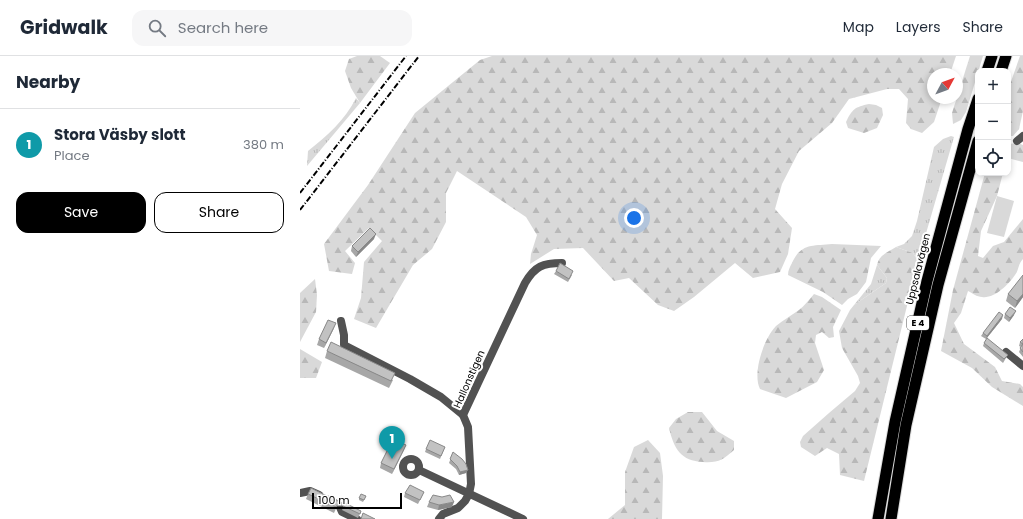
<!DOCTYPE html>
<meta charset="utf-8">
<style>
body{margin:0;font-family:Poppins,sans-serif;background:#f6f6f7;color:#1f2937}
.controls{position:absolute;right:12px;top:12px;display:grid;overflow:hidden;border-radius:8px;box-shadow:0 2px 6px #0003}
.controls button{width:36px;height:36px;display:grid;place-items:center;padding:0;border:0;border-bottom:1px solid #e0e1e3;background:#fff;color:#1f2937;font:20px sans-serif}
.compass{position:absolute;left:627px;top:12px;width:36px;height:36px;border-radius:50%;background:#fff;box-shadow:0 2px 6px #0003;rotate:49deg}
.scale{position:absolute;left:12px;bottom:10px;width:90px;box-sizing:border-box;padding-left:4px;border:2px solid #000;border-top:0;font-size:11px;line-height:14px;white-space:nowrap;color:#000;-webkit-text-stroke:3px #fff;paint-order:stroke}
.you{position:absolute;left:334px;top:162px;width:14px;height:14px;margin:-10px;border:3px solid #fff;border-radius:50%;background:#1a73e8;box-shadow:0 0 0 6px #1a73e833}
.badge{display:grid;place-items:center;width:26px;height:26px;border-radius:50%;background:#000;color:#fff;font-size:13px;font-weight:700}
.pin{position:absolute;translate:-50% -33px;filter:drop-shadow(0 1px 2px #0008)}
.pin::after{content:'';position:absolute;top:21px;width:14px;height:12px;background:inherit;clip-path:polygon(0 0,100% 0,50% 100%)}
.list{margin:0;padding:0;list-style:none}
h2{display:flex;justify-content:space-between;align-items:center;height:52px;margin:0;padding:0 16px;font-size:17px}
h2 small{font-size:13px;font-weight:400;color:#747a83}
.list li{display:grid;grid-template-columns:26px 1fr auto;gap:12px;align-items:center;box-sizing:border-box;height:72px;padding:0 16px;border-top:1px solid #e0e1e3}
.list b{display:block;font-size:15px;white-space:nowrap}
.list p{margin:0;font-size:13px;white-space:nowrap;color:#747a83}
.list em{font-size:13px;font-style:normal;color:#747a83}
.actions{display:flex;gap:8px;padding:12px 16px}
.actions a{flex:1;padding:9px 0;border:1px solid #000;border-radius:12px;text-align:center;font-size:14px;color:#000}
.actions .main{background:#000;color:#fff}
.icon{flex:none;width:22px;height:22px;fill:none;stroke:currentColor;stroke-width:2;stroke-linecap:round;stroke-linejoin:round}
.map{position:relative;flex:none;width:723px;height:463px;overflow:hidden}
header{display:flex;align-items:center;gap:24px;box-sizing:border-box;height:56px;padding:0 20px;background:#fff;border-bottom:1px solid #e0e1e3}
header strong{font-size:19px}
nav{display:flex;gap:22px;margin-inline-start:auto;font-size:14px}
.search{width:280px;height:36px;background:#f6f6f7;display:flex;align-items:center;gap:10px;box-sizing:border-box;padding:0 14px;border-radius:12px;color:#747a83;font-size:15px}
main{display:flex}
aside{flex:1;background:#fff}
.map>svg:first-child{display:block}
.grass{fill:url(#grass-tufts)}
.forest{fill:url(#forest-firs)}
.garden{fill:#d9d9d9}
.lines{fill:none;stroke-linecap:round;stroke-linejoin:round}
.highway-casing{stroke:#dbdbdb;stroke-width:13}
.minor{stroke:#525252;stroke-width:8}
.highway{stroke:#000;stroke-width:11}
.rail{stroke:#000;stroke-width:2;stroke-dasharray:6 2 1 2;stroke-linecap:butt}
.wall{fill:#a7a7a7}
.shaded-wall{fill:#888}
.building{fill:#c2c2c2;stroke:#888}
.labels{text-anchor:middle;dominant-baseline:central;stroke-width:4;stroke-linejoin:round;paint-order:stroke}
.shield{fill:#fff;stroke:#4c4c4c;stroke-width:1}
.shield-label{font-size:9px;font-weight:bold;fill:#000}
.street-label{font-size:10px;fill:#000;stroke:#fff}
</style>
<header>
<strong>Gridwalk</strong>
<div class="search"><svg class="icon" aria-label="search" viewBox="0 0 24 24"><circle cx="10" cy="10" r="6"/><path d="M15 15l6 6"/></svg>Search here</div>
<nav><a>Map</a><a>Layers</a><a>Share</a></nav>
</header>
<main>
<aside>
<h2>Nearby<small></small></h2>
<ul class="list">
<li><span class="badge" style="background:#0f9aa8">1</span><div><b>Stora Väsby slott</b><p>Place</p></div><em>380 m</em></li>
</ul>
<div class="actions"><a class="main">Save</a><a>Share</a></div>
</aside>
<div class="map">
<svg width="723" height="463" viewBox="0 0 723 463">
<defs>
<pattern id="grass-tufts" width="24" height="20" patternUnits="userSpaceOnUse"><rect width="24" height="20" fill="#d9d9d9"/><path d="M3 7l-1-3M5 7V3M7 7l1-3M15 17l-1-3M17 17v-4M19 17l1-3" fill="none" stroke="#b8b8b8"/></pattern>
<pattern id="forest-firs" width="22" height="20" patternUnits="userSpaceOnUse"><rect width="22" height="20" fill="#d9d9d9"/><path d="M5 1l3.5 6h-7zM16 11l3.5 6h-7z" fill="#b8b8b8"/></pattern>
</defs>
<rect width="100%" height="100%" fill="#fff"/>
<g class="grass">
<path d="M 56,42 L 60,47 L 7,110 L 8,95 C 27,80 45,64 56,42 Z"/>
<polygon points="651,80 654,81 618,205 613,197 596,191 604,188 612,180 617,165 634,91 643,83"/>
<polygon points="577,209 587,222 586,227 554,249 571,228"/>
</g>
<g class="forest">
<polygon points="57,0 80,0 90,7 60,47 51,32 45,15 49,3"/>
<polygon points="192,0 656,0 650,18 633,18 633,42 642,42 634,66 622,77 611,73 606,67 608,43 599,33 587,33 549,43 532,67 499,95 482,128 475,153 492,172 488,198 480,216 453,222 435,207 394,241 374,255 358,249 329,222 314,225 283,192 254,193 230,208 231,198 237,179 226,161 157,115 146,137 146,166 132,193 113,209 76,272 54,263 61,242 64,206 82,185 69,172 45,195 55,207 52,218 29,215 24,188 68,129 115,57 180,4"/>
<polygon points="670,0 683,0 666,56 661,64 653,68 652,57"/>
<polygon points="720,0 723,0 723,55 719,73 713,80 708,80 708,34"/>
<path d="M 569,48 L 576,49 L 582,52 L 583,59 L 577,72 L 564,77 L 548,72 L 546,66 C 552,53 555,51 569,48 Z"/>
<polygon points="718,87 723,89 723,106 708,102 708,88"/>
<path d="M 685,117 L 703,117 L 697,140 L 681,175 L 678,200 L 683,202 L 693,190 L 704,186 L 723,163 L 723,203 C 718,208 719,214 715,219 C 708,229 694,243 682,241 C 677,241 672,237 668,235 L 661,257 L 654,267 L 664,288 L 695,311 L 702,325 L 720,328 L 723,331 L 723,350 L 692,331 L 672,312 L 641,295 L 653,234 Z"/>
<path d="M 532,188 L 581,190 L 571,202 L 566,226 L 557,238 L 548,243 L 542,249 L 523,236 L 488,219 C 488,214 490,211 492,207 C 501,187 513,190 532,188 Z"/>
<path d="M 596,191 L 613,197 L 618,205 L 564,425 L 540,419 L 539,398 L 527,392 L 515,400 L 501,391 L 500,386 L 503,380 L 529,357 L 555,335 L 560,327 L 558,320 L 542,292 L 539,275 L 550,254 L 554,249 L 586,227 L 587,222 L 577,209 C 579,199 588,196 596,191 Z"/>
<polygon points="15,223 17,239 16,256 0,286 0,237"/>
<path d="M 514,238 L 522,241 L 541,254 L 533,271 L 534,281 L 529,282 L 522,276 L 516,279 L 515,287 L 524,314 L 517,326 L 486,342 L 460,333 C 452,317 464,282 476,270 C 483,264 492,259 499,254 C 504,250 509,244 514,238 Z"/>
<polygon points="0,293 22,306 16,322 0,322"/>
<path d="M 388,356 L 402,356 L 417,375 L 434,385 L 434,394 C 423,404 418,407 403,406 C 381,405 374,393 369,372 L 376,363 Z"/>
<polygon points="348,384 360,397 363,420 362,463 308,463 325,449 325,416 334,391"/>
</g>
<polygon class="garden" points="697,140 714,145 704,181 687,177"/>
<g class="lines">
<g class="highway-casing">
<g id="highway">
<polyline points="687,15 692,0"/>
<polyline points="701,15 706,0"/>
<polyline points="578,463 595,366 627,225 668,73 678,43"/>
<polyline points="591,463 606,369 638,229 678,85"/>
</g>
</g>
<g class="minor">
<polyline points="717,85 723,80"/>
<polyline points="41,265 44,279 44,289 110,323 141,341 163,359"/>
<polyline points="706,296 723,310"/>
<circle cx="111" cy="411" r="8"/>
<polyline points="119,414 223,463"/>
<polyline points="0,437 10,435 19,439"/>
<polyline points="29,444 39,449 42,456 57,463"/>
<path d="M 139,463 L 143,458 L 158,452 L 165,445 L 169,438 L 171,428 L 168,371 L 163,359 L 225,227 C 235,210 243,207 262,207"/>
</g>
<use href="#highway" class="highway"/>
<g class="rail">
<polyline points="0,137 106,0"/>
<polyline points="0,154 119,0"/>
</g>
</g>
<g class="wall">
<polygon points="74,183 56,201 51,195 52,190"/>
<polygon points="256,215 272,219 268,226 254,218"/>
<polygon points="708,238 723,241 715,252 706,245"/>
<polygon points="705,258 714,259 709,266 704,262"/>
<polygon points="702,263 686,283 681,280 683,277"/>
<polygon points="34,272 24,292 17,289 19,283"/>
<polygon points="723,283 723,301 719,296 721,291 719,290 720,286"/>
<polygon points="684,287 706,302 703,307 683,290"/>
<polygon points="27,295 93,324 89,332 25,302"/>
<polygon points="106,389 92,418 80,412 81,407"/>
<polygon points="145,391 140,403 125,396 126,393"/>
<polygon points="153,396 166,417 159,419 156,413 149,407"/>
<polygon points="124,436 118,448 104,441 105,437"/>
<polygon points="8,438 39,446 34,457 6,443"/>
<polygon points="66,440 63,446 59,444 59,442"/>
<polygon points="129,446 152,451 138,454 127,451"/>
<polygon points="45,447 61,455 58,462 42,454"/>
</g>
<g class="shaded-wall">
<polygon points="76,178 74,183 56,201 58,196"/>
<polygon points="723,238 723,241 715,252 717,245"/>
<polygon points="716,255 714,259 709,266 710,262"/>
<polygon points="703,259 702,263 686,283 687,280"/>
<polygon points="36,267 34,272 24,292 26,287"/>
<polygon points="106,389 104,394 92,418 94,413"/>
<polygon points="168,414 166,417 159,419 160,416"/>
<polygon points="154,446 152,451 138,454 139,449"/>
</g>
<g class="building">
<polygon points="70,172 76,178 58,196 52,190"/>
<polygon points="260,207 273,215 269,223 256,215"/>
<polygon points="723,219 723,238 717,245 708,238"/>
<polygon points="710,251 716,255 710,262 705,258"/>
<polygon points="699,256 703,259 687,280 683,277"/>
<polygon points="28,264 36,267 26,287 19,283"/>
<polygon points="687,282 708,299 704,303 684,287"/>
<polygon points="723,283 723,296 720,292 723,288 720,286"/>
<polygon points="31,286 95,317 91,325 27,295"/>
<polygon points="93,383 106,389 94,413 81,407"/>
<polygon points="130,384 145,391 141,400 126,393"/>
<polygon points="153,396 162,403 166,408 168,414 160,416 157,410 150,403"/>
<polygon points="110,429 124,436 120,444 105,437"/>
<polygon points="11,432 39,446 36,451 8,438"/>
<polygon points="61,438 66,440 64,444 59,442"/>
<polygon points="133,439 142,441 150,439 154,446 139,449 129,446"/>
<polygon points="45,447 61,455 60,458 43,450"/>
<polygon points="63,457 75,463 61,463"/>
</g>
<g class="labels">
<rect class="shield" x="607" y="260" width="22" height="14" rx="3"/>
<g class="shield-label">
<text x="618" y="267">E 4</text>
</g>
<g class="street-label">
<text transform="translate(618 213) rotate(-76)">Uppsalavägen</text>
<text transform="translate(169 323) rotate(-66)">Hallonstigen</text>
</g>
</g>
</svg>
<div class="controls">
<button>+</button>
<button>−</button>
<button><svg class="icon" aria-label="locate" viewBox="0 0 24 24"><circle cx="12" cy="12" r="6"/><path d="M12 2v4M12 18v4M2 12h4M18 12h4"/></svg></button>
</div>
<svg class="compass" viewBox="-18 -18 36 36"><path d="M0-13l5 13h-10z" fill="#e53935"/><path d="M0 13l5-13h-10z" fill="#747a83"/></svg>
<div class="scale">100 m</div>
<div class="you"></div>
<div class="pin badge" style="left:92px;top:403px;background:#0f9aa8">1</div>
</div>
</main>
